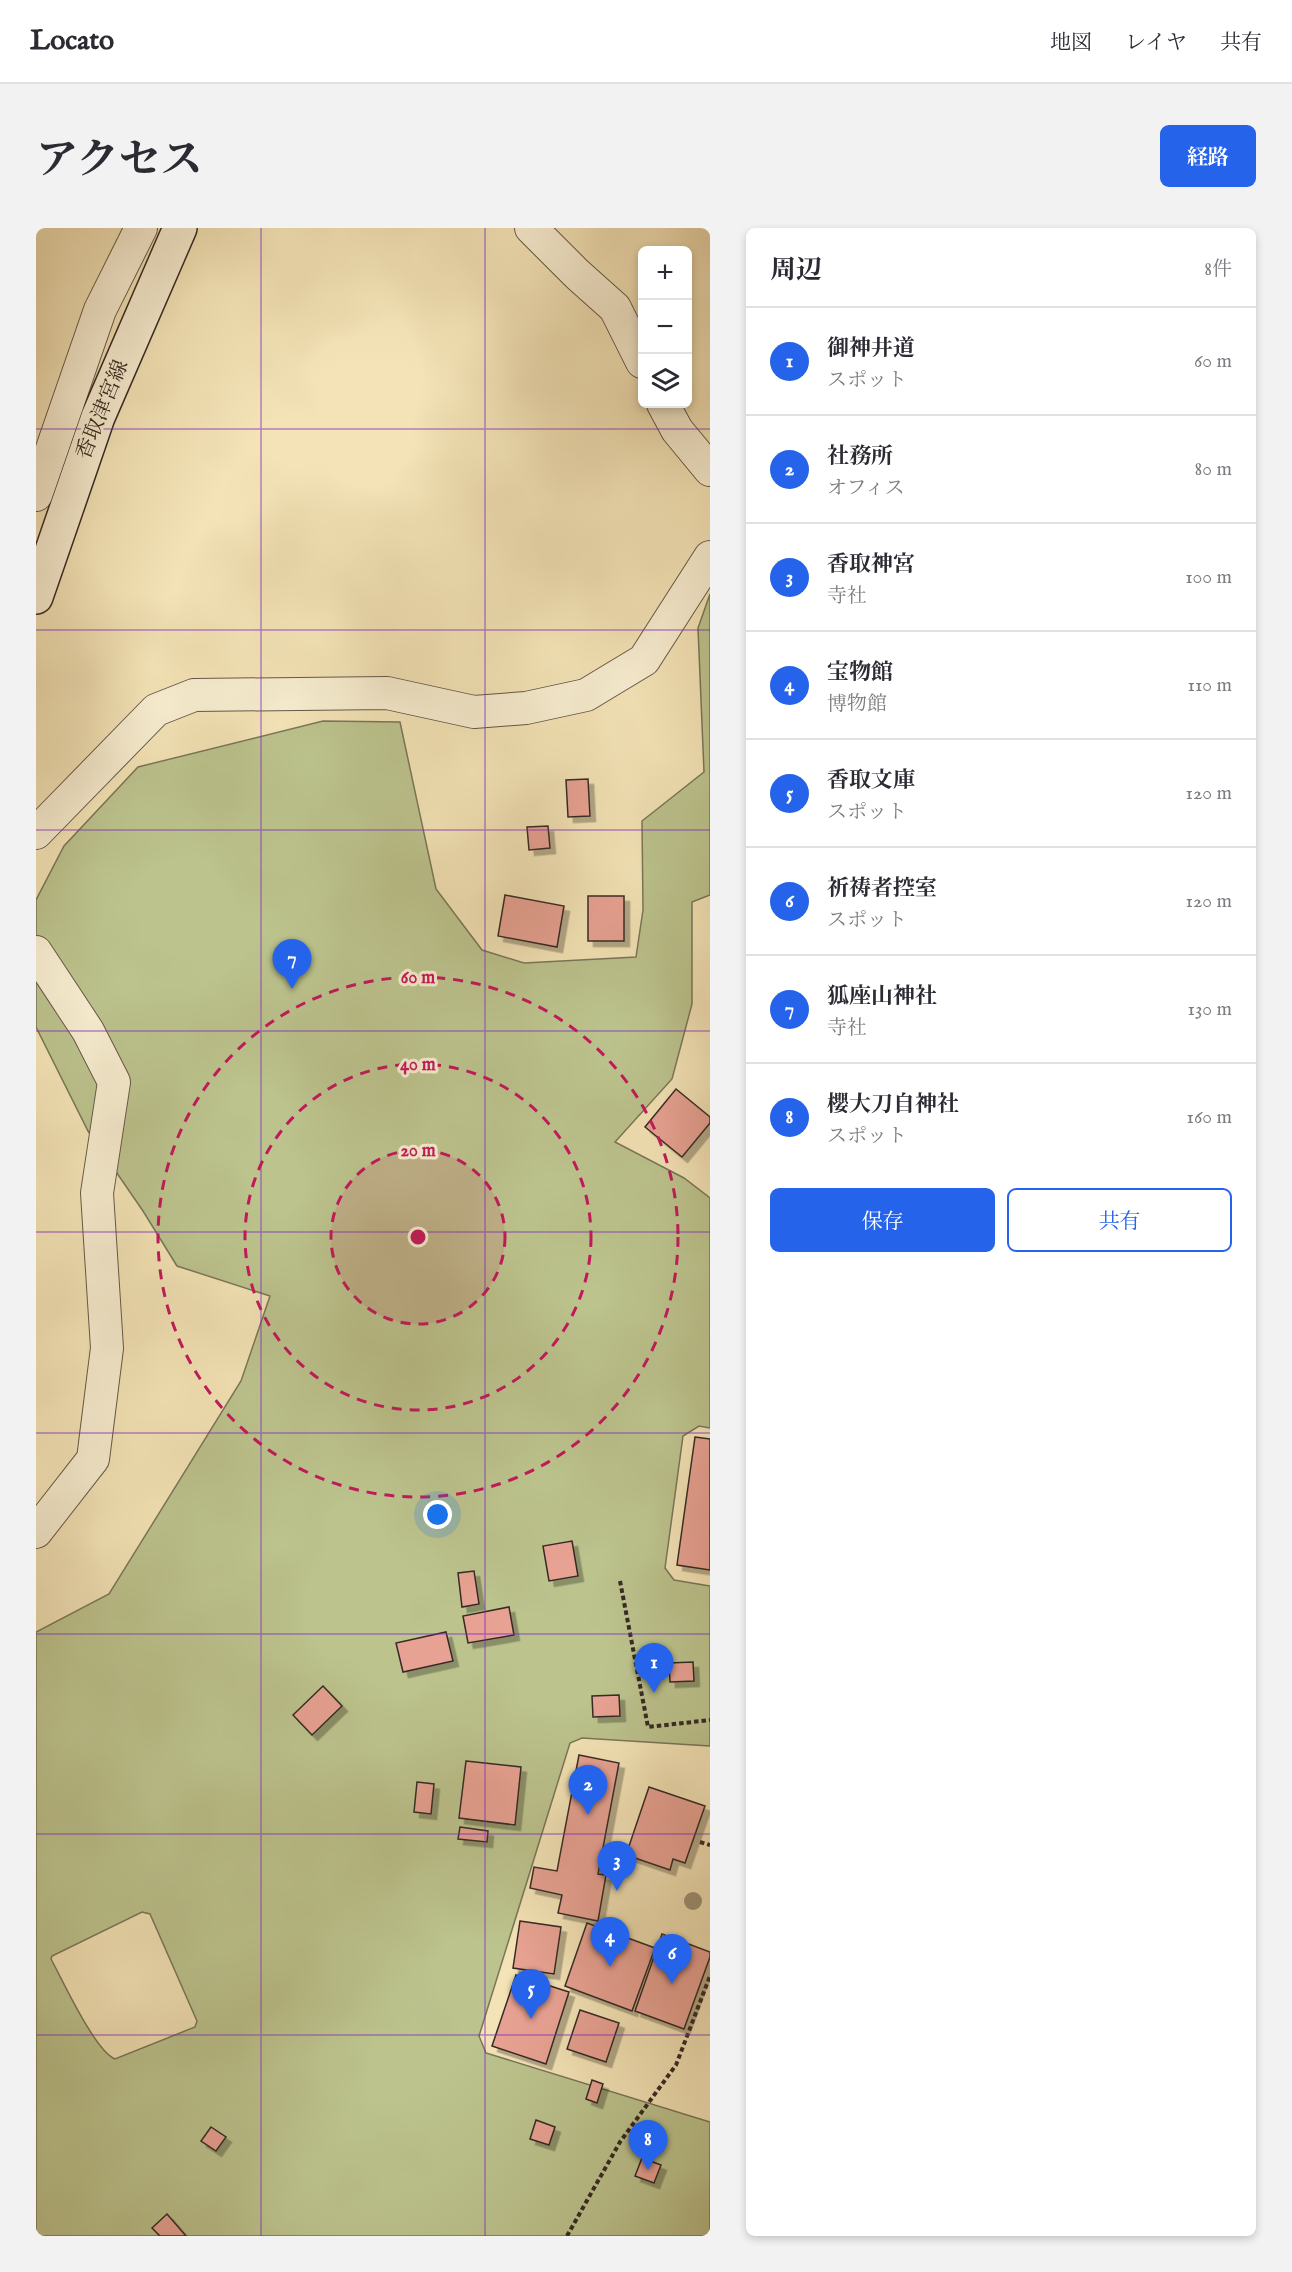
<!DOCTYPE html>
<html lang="ja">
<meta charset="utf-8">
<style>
body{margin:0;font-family:"IM FELL English","Noto Serif JP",serif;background:#f2f2f3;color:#2b2b33}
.controls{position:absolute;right:18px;top:18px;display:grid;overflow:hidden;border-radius:9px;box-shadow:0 3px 9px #0003}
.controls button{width:54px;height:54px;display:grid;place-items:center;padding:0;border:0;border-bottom:2px solid #e1e1e2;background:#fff;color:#2b2b33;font:30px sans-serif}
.you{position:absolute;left:402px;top:1287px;width:21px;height:21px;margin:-15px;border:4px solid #fff;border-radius:50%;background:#1a73e8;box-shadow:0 0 0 9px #1a73e833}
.badge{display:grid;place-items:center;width:39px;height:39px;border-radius:50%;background:#2563eb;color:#fff;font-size:20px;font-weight:700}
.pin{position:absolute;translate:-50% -50px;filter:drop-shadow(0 2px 3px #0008)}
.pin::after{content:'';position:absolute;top:32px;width:21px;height:18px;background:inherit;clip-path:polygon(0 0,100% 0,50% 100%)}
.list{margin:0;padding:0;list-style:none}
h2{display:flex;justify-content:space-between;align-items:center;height:78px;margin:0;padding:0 24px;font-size:26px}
h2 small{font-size:20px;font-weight:400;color:#7c7c81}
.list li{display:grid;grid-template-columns:39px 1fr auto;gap:18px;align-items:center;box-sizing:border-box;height:108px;padding:0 24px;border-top:2px solid #e1e1e2}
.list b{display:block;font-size:22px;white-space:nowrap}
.list p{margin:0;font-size:20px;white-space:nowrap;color:#7c7c81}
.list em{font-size:20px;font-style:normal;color:#7c7c81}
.actions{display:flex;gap:12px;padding:18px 24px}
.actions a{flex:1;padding:14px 0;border:2px solid #2563eb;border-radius:9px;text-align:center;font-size:21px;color:#2563eb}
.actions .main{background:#2563eb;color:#fff}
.icon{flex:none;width:33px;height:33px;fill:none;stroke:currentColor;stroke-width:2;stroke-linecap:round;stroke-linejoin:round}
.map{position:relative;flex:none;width:674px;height:2008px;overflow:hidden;border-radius:9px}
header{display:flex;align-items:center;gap:36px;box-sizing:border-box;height:84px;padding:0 30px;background:#fff;border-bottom:2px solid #e1e1e2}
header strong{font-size:28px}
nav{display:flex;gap:33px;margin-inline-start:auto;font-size:21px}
.intro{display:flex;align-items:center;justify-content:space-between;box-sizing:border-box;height:144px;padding:0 36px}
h1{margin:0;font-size:42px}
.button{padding:15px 27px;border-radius:9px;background:#2563eb;color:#fff;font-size:21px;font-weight:700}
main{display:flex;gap:36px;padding:0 36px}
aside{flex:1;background:#fff;border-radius:9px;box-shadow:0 3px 9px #0003}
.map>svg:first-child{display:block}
.green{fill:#bcc38d;stroke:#797659;stroke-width:1.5;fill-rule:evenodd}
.building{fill:#e8a293;stroke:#362a25;stroke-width:1.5;filter:url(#shadow)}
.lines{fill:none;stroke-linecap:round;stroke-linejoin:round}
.minor-casing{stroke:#655849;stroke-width:34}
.secondary-casing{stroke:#362a25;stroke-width:36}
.path{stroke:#362a25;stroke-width:4;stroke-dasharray:4.5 3;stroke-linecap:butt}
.minor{stroke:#f7edd0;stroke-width:32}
.secondary{stroke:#f7edd0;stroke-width:33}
.tree{fill:#9e9275}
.grid{fill:none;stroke:#7b2cbf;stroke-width:1.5;stroke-opacity:0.55}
.ring{fill:none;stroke:#c2185b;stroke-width:3;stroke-dasharray:10 8}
.labels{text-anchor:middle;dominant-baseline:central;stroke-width:6;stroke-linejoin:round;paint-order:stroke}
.street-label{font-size:21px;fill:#362a25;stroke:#f7edd0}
.centre{fill:#c2185b;stroke:#f7edd0;stroke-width:3}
.ring-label{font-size:18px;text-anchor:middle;font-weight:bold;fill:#c2185b;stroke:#f7edd0;stroke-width:6;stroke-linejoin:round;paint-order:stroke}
</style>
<header>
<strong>Locato</strong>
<nav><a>地図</a><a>レイヤ</a><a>共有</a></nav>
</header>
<div class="intro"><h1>アクセス</h1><a class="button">経路</a></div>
<main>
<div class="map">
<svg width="674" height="2008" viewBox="0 0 674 2008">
<defs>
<filter id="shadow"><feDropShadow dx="5.5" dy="5.5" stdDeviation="0" flood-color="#0004"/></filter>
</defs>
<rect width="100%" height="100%" fill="#f3e3b6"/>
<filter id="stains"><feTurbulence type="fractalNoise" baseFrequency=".00333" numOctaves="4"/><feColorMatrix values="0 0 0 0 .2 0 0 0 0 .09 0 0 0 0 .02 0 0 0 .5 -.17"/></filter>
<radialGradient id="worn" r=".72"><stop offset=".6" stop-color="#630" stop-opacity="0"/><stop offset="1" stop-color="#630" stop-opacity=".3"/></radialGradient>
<path class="green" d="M 674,366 L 674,667 L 656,674 L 656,776 L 636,851 L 579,914 L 648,950 L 674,970 L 674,1200 L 663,1198 L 647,1208 L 629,1340 L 638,1352 L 674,1358 L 674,1518 L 546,1510 L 534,1515 L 443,1808 L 450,1825 L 674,1894 L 674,2008 L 0,2008 L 0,1404 L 73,1366 L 205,1153 L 234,1068 L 141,1038 L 107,983 L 52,903 L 0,799 L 0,672 L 28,618 L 102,539 L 287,493 L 364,494 L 400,661 L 446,722 L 488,735 L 600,729 L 607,682 L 606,593 L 668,544 L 662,400 ZM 106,1684 L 114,1686 L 161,1793 L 159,1799 L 79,1831 C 59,1823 27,1753 15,1731 L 16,1728 Z"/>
<g class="building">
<polygon points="552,551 554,588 532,589 530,552"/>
<polygon points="512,598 514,620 493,622 491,599"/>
<polygon points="469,667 528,678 521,719 462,708"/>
<rect x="552" y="668" width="36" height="45"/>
<polygon points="640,861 674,889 674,895 646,929 609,899"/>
<polygon points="659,1209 674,1211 674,1342 641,1337"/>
<polygon points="536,1313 542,1348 513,1353 507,1318"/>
<polygon points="438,1343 443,1376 426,1379 422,1345"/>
<polygon points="473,1379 478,1407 432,1415 427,1388"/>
<polygon points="410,1404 417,1433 367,1444 360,1415"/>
<polygon points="657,1434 658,1453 634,1454 633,1435"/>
<polygon points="287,1458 306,1478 276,1507 257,1487"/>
<polygon points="583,1467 584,1488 557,1489 556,1468"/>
<polygon points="543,1527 583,1535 562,1646 570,1647 562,1693 522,1685 526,1667 494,1660 498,1639 521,1643"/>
<polygon points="430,1533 485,1539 479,1597 423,1590"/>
<polygon points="381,1554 398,1556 395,1586 378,1584"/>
<polygon points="613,1559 669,1578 649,1635 637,1631 634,1642 590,1627"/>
<polygon points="424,1599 452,1603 451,1614 422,1611"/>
<polygon points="484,1693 525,1699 518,1746 477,1740"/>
<polygon points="551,1695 619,1720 596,1783 529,1758"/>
<polygon points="626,1706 674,1724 674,1729 648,1801 599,1783"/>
<polygon points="480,1747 533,1764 510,1836 456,1818"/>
<polygon points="544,1782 583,1795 570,1834 531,1821"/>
<polygon points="556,1852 567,1856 561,1875 550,1871"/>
<polygon points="500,1892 519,1899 513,1917 494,1911"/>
<polygon points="175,1899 190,1909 180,1923 165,1913"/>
<polygon points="606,1930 625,1937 618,1955 599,1948"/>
<polygon points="131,1986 150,2008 124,2008 116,2000"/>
</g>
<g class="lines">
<g class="minor-casing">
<g id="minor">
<polyline points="495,0 541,46 579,80 606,134"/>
<polyline points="627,176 641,202 674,242"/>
<polyline points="0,267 64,82 105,0"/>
<polyline points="0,605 120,482 158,467 351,465 438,484 490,480 550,467 608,432 674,329"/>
<polyline points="0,724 52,803 78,854 61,965 71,1120 57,1231 0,1304"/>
</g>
</g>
<g class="secondary-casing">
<polyline id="secondary" points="0,369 62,189 144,0"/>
</g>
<g class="path">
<polyline points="584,1353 612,1499 674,1492"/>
<polyline points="664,1614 674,1617"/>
<polyline points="531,2008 584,1914 640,1837 674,1748"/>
</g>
<use href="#minor" class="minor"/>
<use href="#secondary" class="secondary"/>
</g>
<circle class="tree" cx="657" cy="1673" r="9"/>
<path class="grid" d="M 225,0 L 225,2008M 449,0 L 449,2008M 0,201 L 674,201M 0,402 L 674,402M 0,602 L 674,602M 0,803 L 674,803M 0,1004 L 674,1004M 0,1205 L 674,1205M 0,1406 L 674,1406M 0,1606 L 674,1606M 0,1807 L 674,1807"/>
<circle cx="382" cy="1009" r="87" fill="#c2185b" fill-opacity=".12"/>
<g class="ring">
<circle cx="382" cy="1009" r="87"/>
<circle cx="382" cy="1009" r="173"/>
<circle cx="382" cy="1009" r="260"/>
</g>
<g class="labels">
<g class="street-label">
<text transform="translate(67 182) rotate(-68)">香取津宮線</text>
</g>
</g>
<circle cx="382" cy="1009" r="9" class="centre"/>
<g class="ring-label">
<text x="382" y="755">60 m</text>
<text x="382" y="842">40 m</text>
<text x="382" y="928">20 m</text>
</g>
<rect width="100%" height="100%" filter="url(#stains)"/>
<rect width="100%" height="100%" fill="url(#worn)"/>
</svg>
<div class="controls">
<button>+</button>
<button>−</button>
<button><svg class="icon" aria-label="layers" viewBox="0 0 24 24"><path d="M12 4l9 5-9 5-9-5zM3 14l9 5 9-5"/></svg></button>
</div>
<div class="you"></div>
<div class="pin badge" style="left:618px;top:1465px">1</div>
<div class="pin badge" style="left:552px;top:1587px">2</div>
<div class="pin badge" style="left:581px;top:1663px">3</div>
<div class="pin badge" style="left:574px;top:1739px">4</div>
<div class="pin badge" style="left:495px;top:1791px">5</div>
<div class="pin badge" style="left:636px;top:1756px">6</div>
<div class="pin badge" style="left:256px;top:761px">7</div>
<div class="pin badge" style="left:612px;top:1942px">8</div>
</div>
<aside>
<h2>周辺<small>8件</small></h2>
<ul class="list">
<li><span class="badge">1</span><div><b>御神井道</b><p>スポット</p></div><em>60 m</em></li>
<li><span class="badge">2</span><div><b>社務所</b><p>オフィス</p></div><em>80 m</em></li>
<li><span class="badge">3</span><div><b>香取神宮</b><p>寺社</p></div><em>100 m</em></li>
<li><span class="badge">4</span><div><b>宝物館</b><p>博物館</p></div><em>110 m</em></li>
<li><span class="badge">5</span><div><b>香取文庫</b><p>スポット</p></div><em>120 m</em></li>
<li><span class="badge">6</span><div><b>祈祷者控室</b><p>スポット</p></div><em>120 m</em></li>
<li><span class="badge">7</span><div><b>狐座山神社</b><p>寺社</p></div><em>130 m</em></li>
<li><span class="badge">8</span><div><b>櫻大刀自神社</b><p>スポット</p></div><em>160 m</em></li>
</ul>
<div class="actions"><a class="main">保存</a><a>共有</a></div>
</aside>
</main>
